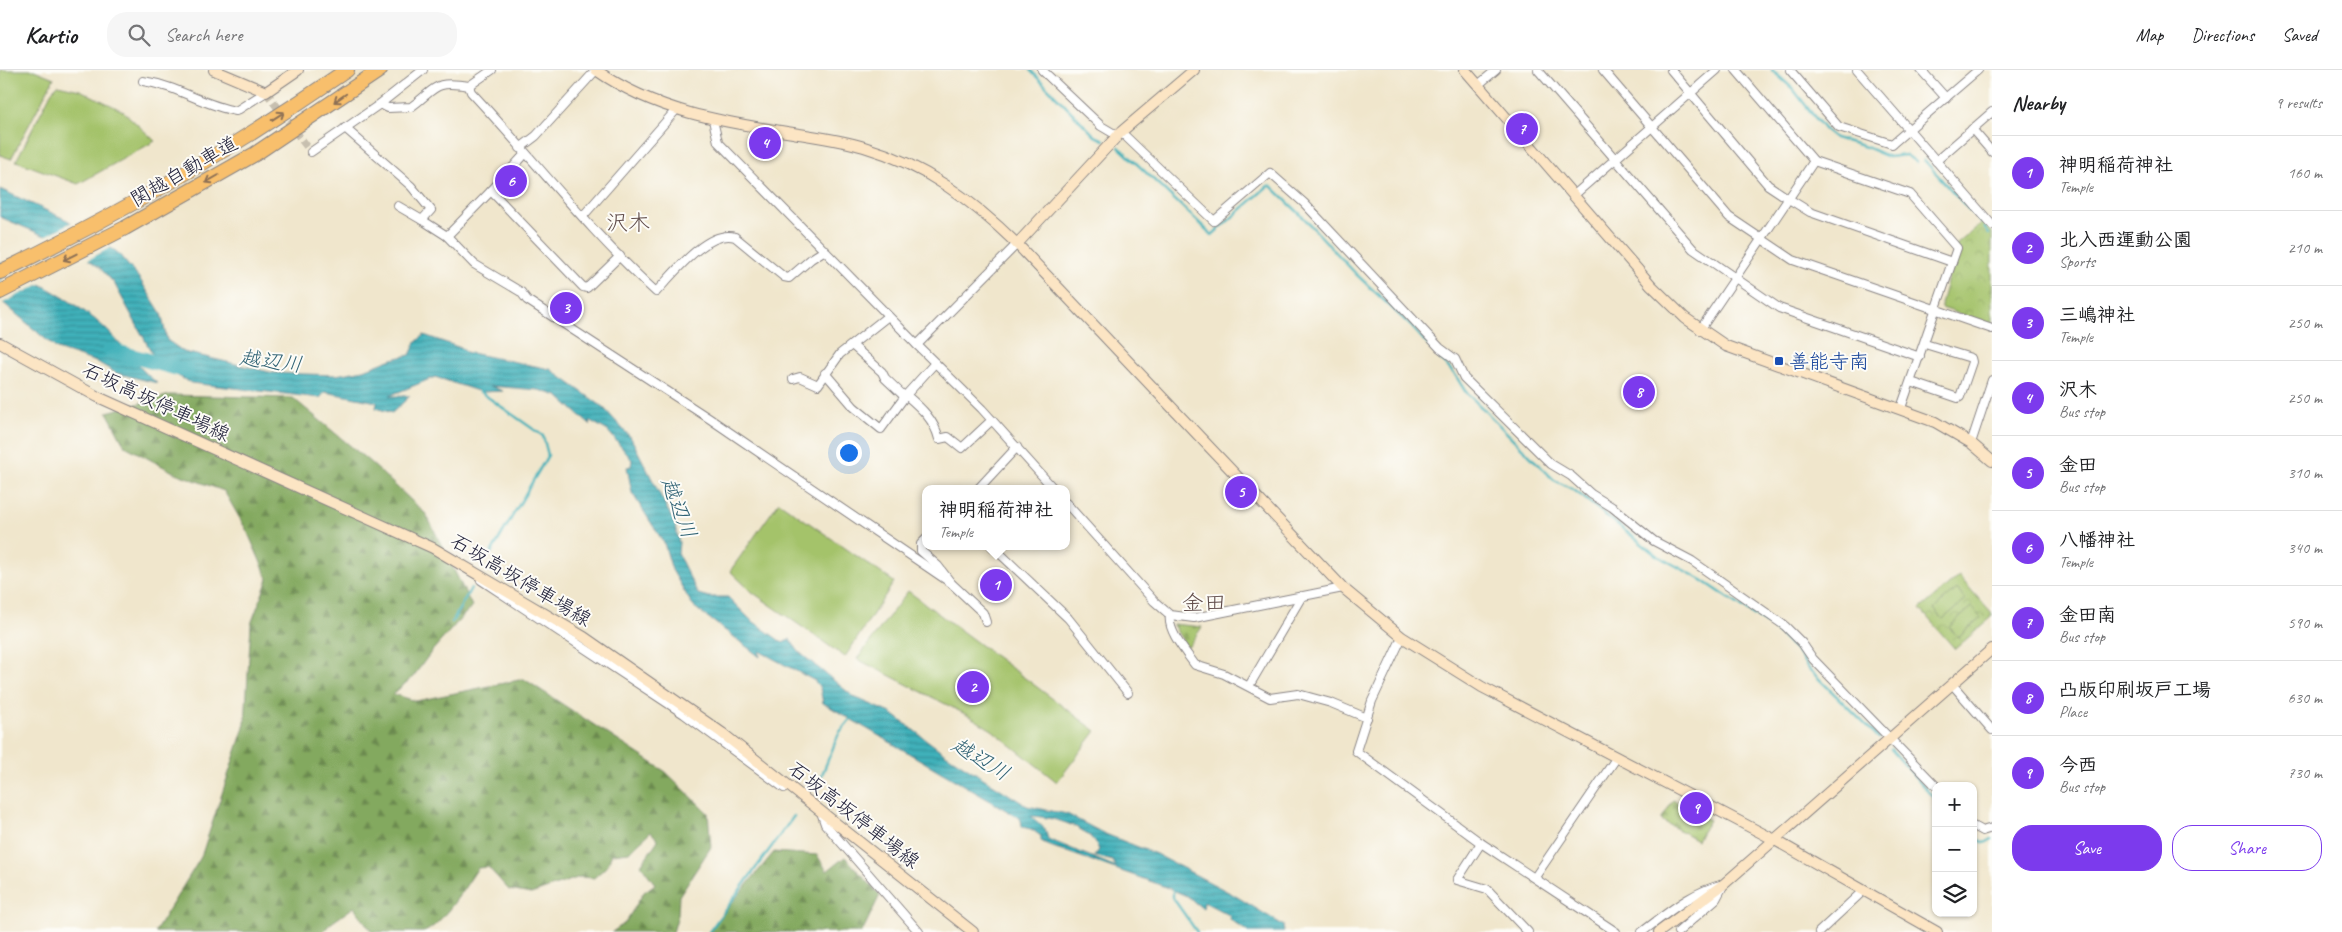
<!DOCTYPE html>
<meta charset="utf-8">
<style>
body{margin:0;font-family:Caveat,"Klee One",sans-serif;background:#f6f6f6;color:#202124}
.controls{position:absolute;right:15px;bottom:15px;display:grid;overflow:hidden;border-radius:10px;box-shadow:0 1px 4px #0004}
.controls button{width:45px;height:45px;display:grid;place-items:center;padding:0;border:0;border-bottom:1px solid #e0e0e0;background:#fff;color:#202124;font:25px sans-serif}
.you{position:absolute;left:848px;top:382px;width:18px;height:18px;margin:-12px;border:4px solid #fff;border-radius:50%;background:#1a73e8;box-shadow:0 0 0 8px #1a73e833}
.badge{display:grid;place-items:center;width:32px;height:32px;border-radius:50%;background:#7c3aed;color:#fff;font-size:16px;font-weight:700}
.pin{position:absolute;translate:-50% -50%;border:2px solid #fff;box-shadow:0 1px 5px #0006}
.popup{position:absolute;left:922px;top:415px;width:148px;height:65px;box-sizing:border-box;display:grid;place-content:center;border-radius:10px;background:#fff;filter:drop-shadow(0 1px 4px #0005);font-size:16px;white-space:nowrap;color:#757577}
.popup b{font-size:19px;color:#202124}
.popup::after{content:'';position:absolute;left:50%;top:100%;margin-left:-10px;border:10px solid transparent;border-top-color:#fff}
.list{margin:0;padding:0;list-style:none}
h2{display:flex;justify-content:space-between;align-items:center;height:65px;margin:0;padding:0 20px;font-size:21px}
h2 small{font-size:16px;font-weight:400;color:#757577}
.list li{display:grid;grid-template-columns:32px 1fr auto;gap:15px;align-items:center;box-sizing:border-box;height:75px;padding:0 20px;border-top:1px solid #e0e0e0}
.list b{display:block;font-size:19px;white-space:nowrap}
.list p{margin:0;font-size:16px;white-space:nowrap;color:#757577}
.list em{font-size:16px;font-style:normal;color:#757577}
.actions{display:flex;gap:10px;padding:15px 20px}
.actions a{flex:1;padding:11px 0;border:1px solid #7c3aed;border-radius:20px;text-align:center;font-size:18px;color:#7c3aed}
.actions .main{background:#7c3aed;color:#fff}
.icon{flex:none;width:28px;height:28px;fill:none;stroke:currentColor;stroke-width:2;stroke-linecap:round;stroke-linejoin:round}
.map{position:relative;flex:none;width:1992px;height:862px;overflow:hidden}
header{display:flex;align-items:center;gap:30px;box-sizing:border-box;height:70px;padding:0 25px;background:#fff;border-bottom:1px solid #e0e0e0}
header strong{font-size:24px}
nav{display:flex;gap:28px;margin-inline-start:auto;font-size:18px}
.search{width:350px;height:45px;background:#f6f6f6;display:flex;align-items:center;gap:12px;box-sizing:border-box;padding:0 18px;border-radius:20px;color:#757577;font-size:19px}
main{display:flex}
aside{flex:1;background:#fff}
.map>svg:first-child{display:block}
.forest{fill:url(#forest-firs);stroke:#52664c}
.cemetery{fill:url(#cemetery-stones);stroke:#637252}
.park{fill:url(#park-crowns);stroke:#637252}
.pitch{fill:#a4c36a;stroke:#637252}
.water{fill:url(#water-rules);stroke:#30697a;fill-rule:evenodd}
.pier{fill:#f0e6cc}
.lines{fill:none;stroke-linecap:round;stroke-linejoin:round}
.stream{stroke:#3fb0b9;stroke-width:2.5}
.river{stroke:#3fb0b9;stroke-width:15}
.street-tunnel{stroke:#c7bfaf;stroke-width:8;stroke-dasharray:8 4;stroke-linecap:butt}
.street-casing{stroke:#898484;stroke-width:10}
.secondary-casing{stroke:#898484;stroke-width:12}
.highway-casing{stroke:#898484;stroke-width:16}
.street{stroke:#fff;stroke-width:8}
.secondary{stroke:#fce5c4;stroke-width:10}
.highway{stroke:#f8bf6c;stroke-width:14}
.oneway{stroke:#8d7054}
.transit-dot{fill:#1a4fb4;stroke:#fdfcf7;stroke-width:2}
.labels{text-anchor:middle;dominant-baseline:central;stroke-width:4;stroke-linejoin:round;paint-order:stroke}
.street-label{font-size:20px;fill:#22223b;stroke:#fdfcf7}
.transit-label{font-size:20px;fill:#164399;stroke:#fdfcf7;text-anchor:start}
.water-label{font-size:21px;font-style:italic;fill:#2f6274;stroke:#fdfcf7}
.quarter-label{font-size:22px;fill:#614d4b;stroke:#fdfcf7}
</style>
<header>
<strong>Kartio</strong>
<div class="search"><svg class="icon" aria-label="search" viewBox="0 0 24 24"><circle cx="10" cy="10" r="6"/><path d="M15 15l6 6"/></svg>Search here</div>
<nav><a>Map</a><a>Directions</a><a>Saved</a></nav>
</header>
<main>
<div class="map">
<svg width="1992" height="862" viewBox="0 0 1992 862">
<defs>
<pattern id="forest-firs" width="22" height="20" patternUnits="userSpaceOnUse" patternTransform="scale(1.25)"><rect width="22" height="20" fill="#83a95e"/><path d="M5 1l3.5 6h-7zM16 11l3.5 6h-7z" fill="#6b894f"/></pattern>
<pattern id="cemetery-stones" width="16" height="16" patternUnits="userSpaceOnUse" patternTransform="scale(1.25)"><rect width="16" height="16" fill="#a4c36a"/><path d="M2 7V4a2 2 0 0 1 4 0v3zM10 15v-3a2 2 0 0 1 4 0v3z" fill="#8da75d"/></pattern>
<pattern id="park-crowns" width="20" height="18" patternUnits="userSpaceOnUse" patternTransform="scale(1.25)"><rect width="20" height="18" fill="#a4c36a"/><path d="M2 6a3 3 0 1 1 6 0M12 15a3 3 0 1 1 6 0" fill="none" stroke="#8da75d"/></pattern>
<pattern id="water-rules" width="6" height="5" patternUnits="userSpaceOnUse" patternTransform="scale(1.25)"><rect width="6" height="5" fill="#3fb0b9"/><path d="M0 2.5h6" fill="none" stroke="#348f98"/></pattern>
</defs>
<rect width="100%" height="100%" fill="#fdfcf7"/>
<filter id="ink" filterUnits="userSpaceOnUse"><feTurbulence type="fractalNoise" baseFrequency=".02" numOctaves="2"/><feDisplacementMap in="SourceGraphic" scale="10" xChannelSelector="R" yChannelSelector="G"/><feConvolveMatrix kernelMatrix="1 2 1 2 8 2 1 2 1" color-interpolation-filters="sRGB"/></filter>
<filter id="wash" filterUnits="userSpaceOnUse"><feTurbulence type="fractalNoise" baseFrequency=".0096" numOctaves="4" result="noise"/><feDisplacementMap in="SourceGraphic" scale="20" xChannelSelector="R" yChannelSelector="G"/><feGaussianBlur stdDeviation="1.12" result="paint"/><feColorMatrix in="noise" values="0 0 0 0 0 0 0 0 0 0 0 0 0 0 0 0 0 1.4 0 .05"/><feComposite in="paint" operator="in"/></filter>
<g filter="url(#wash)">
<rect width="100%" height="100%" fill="#f0e6cc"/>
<g class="forest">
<path d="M 170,325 L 293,328 L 371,393 L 426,444 L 472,536 L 432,581 L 413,607 L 393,624 L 416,631 L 524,609 L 666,702 L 708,743 L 711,777 L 679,826 L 678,845 L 673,862 L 612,862 L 625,853 L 644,822 L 655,814 L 641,795 L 658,770 L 651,762 L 629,782 L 612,784 L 607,796 L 594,808 L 580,807 L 531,824 L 509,820 L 488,797 L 478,798 C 468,812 440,859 423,862 C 407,862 388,862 372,862 L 354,837 L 330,854 L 323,862 L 155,862 L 201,787 L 245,654 L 251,554 L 268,509 L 247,461 L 224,421 L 175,403 L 125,376 L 107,342 Z"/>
<polygon points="774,782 817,785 827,801 845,787 880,825 862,862 708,862"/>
</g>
<g class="cemetery">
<polygon points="1173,555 1173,554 1202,557 1189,576 1186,576"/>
<polygon points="1673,730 1709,750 1697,770 1661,750"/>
</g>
<g class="park">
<polygon points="1983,152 1992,162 1992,255 1942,238 1941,234 1957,174"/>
<polygon points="1959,506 1992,544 1992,547 1955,579 1920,539"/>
</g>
<g class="pitch">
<polygon points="0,0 34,0 54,8 11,89 0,85"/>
<polygon points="58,15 80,20 123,41 155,71 78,114 16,91 52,21"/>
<polygon points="779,432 894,512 845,587 752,522 730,501"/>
<polygon points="1957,519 1965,530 1943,549 1934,539"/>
<polygon points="908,521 1096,661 1057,712 992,660 969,646 857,589"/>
<polygon points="1972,537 1981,548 1958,567 1949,557"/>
</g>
<g class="water">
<path d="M 0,119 L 67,150 L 117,182 L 139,208 L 161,243 L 167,270 L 184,282 L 274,303 L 336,305 L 364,300 L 392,289 L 410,285 L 416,272 L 424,265 L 461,278 L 466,282 L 550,299 L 603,337 L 631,368 L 674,452 L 679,472 L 678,484 L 698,524 L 709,527 L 728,527 L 751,550 L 783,573 L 790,569 L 799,582 L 854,627 L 891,643 L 944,683 L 1027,736 L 1067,744 L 1103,763 L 1156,784 L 1234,825 L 1283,855 L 1284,862 L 1248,862 L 1230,849 L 1229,845 L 1204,832 L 1203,839 L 1187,826 L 1158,814 L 1050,776 L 1041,771 L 1041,766 L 1031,759 L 1022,757 L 1021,750 L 1016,746 L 823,633 L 820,618 L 815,611 L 759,581 L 760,587 L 693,536 L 672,500 L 664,473 L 632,423 L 627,397 L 631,396 L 632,390 L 608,361 L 589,350 L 590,355 L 558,326 L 539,320 L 490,316 L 503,321 L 481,322 L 435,307 L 389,326 L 410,326 L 392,343 L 376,338 L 377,332 L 325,322 L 320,328 L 191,313 L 178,306 L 152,283 L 114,213 L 99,197 L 69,176 L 0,147 ZM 1031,746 C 1053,747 1092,757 1099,780 L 1094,786 L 1113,791 L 1116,797 L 1048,769 L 1045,759 Z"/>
<path d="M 0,191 C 35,212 77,231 107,260 C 125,278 136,296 157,313 L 116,303 L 99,293 L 57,279 L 0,230 Z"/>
</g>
<g class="pier">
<polygon points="74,151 113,176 86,191 68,178 44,167"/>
<polygon points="2,189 42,213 1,234"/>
</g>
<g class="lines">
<g class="stream">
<polyline points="1030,0 1095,66 1104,70"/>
<polyline points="1772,0 1793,19 1824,59 1835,68 1866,77 1889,87 1906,85 1916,92"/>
<polyline points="1119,77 1212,165 1268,116 1271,116 1303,147 1356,204 1411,256 1456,306 1465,321 1554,410 1574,420 1656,485 1702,510 1773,558 1797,582 1809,599 1879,668"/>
<polyline points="1924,90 1981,153"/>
<polyline points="1984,157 1989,164"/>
<polyline points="479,321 543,366 548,385 491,483"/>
<polyline points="452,552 471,518"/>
<polyline points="1891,679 1936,731"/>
<polyline points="821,707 839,663 852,647"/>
<polyline points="1973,767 1985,773 1992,769"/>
<polyline points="1173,819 1173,828 1197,862"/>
<polyline points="709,862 794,746"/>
</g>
<polyline class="river" points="110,280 187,301"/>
</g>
</g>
<g filter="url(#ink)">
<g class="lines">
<polyline class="street-tunnel" points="266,22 311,82"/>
<g class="street-casing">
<g id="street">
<polyline points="1042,0 1101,56 1118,66"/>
<polyline points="1538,0 1693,179 1779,238 1920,287"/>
<polyline points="1603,0 1729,147 1793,190 1992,259"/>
<polyline points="1671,0 1768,115 1789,129 1810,142 1952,192"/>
<polyline points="1736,0 1814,91 1910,124 1957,178 1901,338"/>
<polyline points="1790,0 1839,57 1892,74 1978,0"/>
<polyline points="1857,0 1992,155"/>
<polyline points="1921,0 1946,28"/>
<path d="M 143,11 C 178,16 202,35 236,41 L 266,22"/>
<polyline points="1478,15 1496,0"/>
<path d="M 469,16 L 471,22 C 533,88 589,161 656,222 C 674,203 708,159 735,167 L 784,207 L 789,208 L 811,189 L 825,180"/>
<polyline points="380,34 423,0"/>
<polyline points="713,50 718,72 917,275 982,339 1054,419"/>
<polyline points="345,58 411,116 431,140 422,150 447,166 491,121"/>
<polyline points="1972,59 1992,82"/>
<polyline points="1121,62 1214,151 1270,103 1304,133 1440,278 1455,289 1464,308 1551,394 1571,406 1591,424 1612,437 1654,471 1692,491 1785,556 1802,573 1813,589 1936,716"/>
<polyline points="520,78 536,66 596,0"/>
<path d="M 311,82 L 380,34 L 388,38 L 411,37 C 437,18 433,10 469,16 L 492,0"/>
<polyline points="525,84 491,121 583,217 587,218 620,186"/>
<polyline points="1936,91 1992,42"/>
<polyline points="1573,126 1717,0"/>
<polyline points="398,136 422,150"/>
<polyline points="583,146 676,40"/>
<polyline points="447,166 474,194 521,222 527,230 710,349 951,513"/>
<polyline points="1700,260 1814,91"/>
<polyline points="852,275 882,302 885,308 905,327"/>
<polyline points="917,275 1017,174"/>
<polyline points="825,303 854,337 881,359 906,325 935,293"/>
<polyline points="793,309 800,307 818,315 840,284 888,246"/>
<polyline points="1911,312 1958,328 1960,327 1972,292 1971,288 1925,274"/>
<path d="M 906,325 C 921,338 934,349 939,369 L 948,367 L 962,378 L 992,350"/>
<polyline points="1971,373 1992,310"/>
<polyline points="978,419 1017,377"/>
<polyline points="1066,433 1154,531 1170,545 1194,548 1343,518"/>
<polyline points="926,469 921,474 921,481 938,496 951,513 983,543 986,552"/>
<polyline points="992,476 1068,548 1128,623"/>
<polyline points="481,510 684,644 784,718"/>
<path d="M 1170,545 C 1167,561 1186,582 1195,595 L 1224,604 L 1270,628 L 1298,624 L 1331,633 L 1367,648"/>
<polyline points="1402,567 1372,631 1356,681 1481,773 1616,862"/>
<polyline points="1952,614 1992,660"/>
<polyline points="1249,616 1302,526"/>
<polyline points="821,742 825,754 919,862"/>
<polyline points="1973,756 1982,761 1992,758"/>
<polyline points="1481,773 1457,810 1487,819 1528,862"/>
<polyline points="1535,807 1617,687"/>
<path d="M 1642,862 C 1669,842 1691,822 1724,814 L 1716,829 L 1678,862"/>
<polyline points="1819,862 1863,821"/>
</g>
</g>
<g class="secondary-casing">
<g id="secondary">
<polyline points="214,0 266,22 298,0"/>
<path d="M 596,0 C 656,42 723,52 793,63 C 817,67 841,70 864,77 C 925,95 972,130 1017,174 L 1343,518 L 1402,567 L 1482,617 L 1773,769 L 1937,862"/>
<polyline points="1465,0 1651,215 1685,248 1726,276 1935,352 1971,373 1992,391"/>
<polyline points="1017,174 1121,62 1194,0"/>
<polyline points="0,273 98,327 433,478 584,567 722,663 973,862"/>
<polyline points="1659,862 1724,814 1992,579"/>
</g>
</g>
<g class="highway-casing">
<g id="highway">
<path d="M 0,202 C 121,144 237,76 347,0"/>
<polyline points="0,222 125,158 255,84 380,0"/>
</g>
</g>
<use href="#street" class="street"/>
<use href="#secondary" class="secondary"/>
<use href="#highway" class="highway"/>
</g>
<defs><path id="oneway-shaft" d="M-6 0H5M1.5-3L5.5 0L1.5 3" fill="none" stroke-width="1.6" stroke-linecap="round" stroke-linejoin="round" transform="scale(1.25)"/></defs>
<g class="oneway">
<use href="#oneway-shaft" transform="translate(340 28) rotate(145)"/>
<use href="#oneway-shaft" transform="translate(278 46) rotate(-33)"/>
<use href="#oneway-shaft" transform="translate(212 109) rotate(150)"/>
<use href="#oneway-shaft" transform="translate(70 187) rotate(153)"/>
</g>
</g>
<rect class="transit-dot" x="1774" y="286" width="10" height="10" rx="2.5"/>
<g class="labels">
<g class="street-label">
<text transform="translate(184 101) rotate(-30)">関越自動車道</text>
<text transform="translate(156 332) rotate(25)">石坂高坂停車場線</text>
<text transform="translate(521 510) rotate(31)">石坂高坂停車場線</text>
<text transform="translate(854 745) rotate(38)">石坂高坂停車場線</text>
</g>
<g class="transit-label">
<text x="1789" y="291">善能寺南</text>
</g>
<g class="water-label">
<text transform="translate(271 291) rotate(7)">越辺川</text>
<text transform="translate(679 438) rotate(69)">越辺川</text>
<text transform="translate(981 689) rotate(31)">越辺川</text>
</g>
<g class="quarter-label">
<text x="628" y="153">沢木</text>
<text x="1204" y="533">金田</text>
</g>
</g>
</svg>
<div class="controls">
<button>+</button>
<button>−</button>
<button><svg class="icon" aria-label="layers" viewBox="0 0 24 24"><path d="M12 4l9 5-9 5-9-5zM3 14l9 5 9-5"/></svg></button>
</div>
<div class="you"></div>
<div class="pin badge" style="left:996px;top:515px">1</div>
<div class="popup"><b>神明稲荷神社</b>Temple</div>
<div class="pin badge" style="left:973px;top:617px">2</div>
<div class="pin badge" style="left:566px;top:238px">3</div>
<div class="pin badge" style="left:765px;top:73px">4</div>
<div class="pin badge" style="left:1241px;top:422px">5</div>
<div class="pin badge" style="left:511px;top:111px">6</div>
<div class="pin badge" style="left:1522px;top:59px">7</div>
<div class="pin badge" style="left:1639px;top:322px">8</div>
<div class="pin badge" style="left:1696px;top:738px">9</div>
</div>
<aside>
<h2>Nearby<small>9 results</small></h2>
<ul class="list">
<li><span class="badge">1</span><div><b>神明稲荷神社</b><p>Temple</p></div><em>160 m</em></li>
<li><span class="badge">2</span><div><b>北入西運動公園</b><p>Sports</p></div><em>210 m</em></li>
<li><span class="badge">3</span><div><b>三嶋神社</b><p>Temple</p></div><em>250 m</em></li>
<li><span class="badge">4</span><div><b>沢木</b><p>Bus stop</p></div><em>250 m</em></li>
<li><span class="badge">5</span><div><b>金田</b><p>Bus stop</p></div><em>310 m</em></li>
<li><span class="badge">6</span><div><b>八幡神社</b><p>Temple</p></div><em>340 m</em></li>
<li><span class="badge">7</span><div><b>金田南</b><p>Bus stop</p></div><em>590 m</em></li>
<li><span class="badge">8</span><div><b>凸版印刷坂戸工場</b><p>Place</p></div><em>630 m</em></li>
<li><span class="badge">9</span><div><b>今西</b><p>Bus stop</p></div><em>730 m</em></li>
</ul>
<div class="actions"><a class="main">Save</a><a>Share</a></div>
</aside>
</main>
